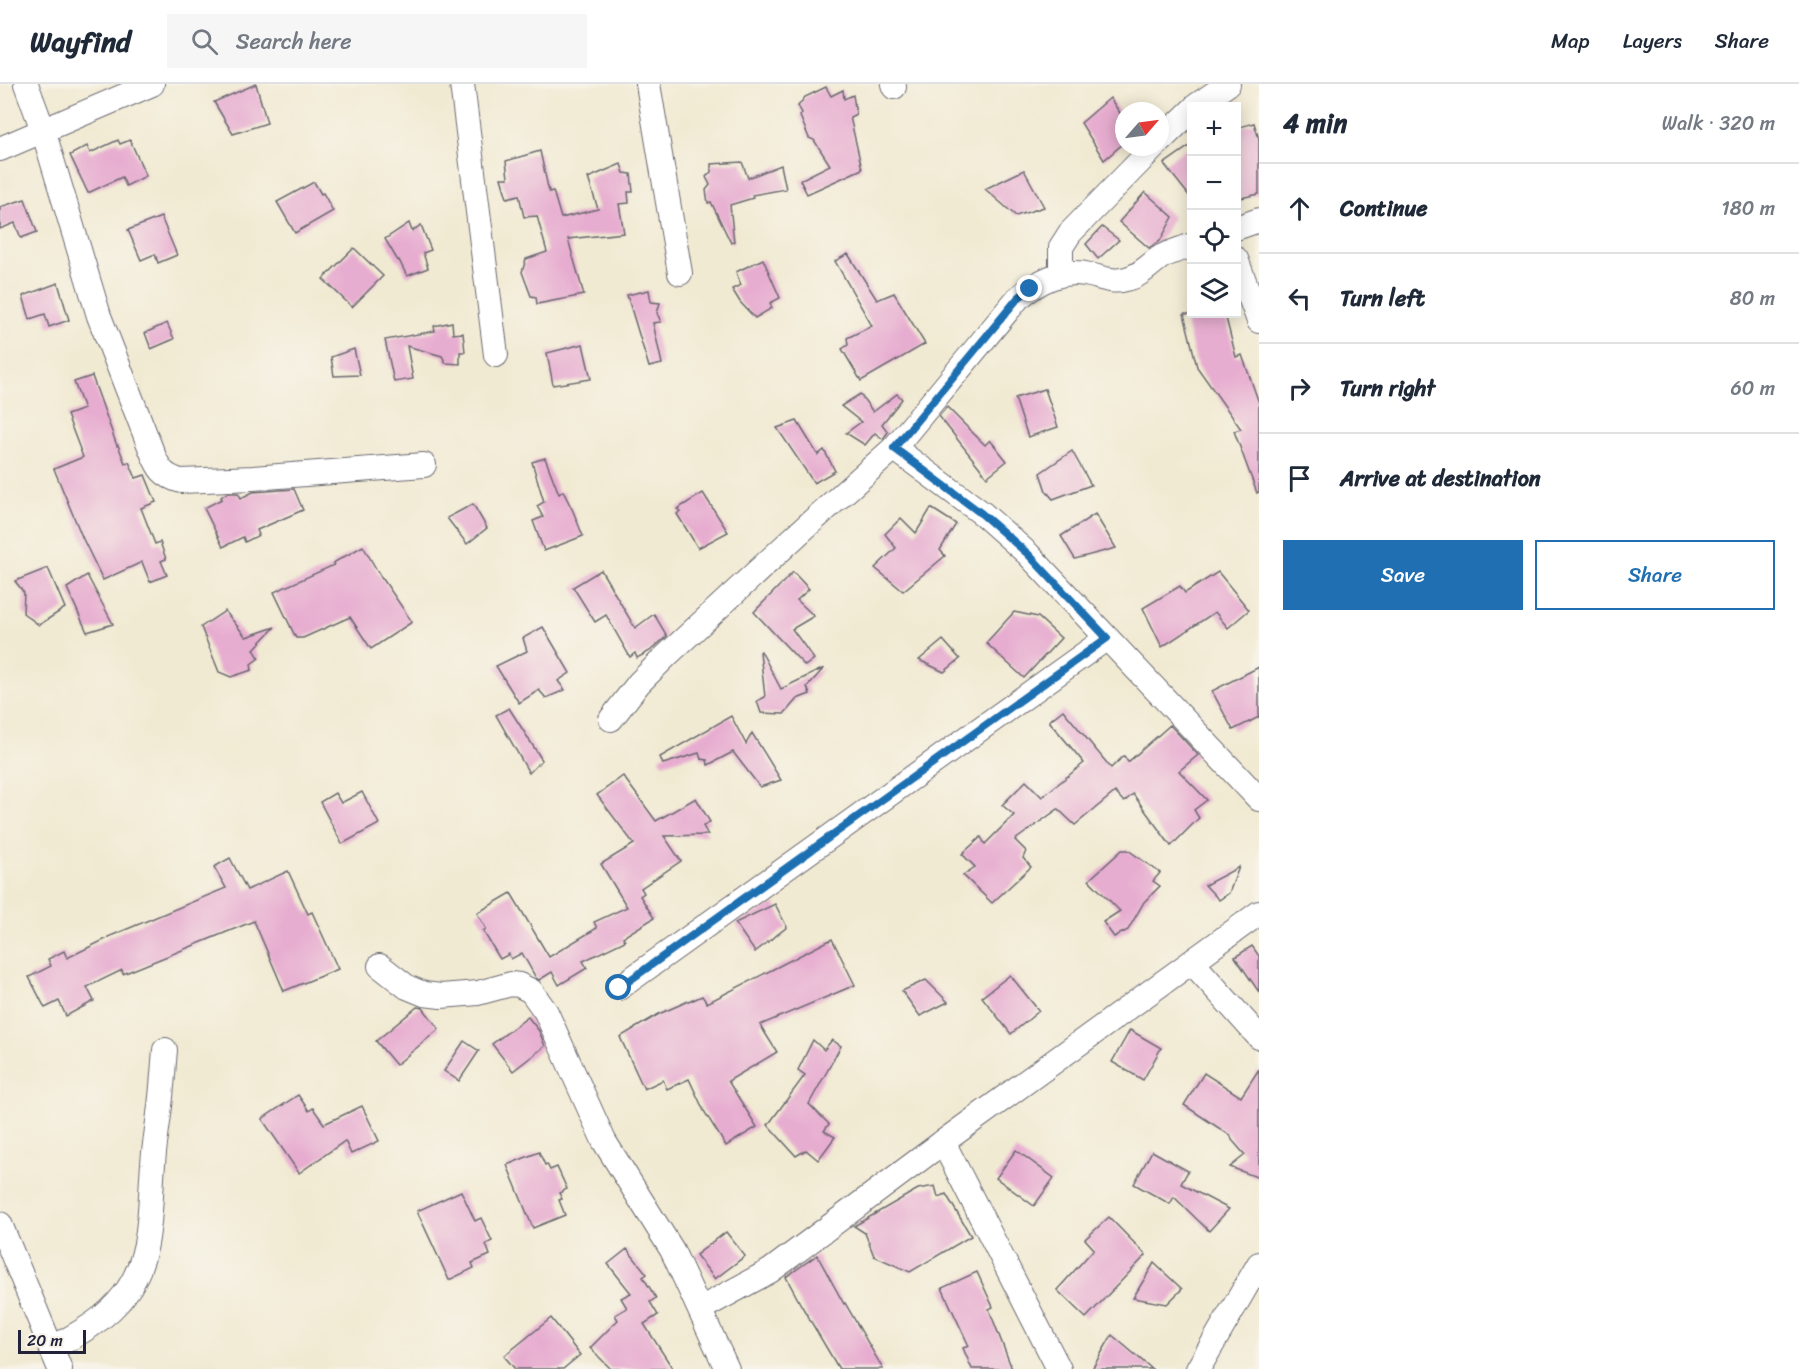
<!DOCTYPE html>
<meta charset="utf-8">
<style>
body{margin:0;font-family:Sriracha,sans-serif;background:#f6f6f7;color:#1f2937}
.controls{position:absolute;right:18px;top:18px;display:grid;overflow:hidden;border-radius:0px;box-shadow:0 3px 15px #0003}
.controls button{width:54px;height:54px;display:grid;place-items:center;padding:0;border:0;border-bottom:2px solid #e0e1e3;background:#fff;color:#1f2937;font:30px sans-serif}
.compass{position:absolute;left:1115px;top:18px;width:54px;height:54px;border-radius:50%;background:#fff;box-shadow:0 3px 15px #0003;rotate:62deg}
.scale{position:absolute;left:18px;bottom:15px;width:68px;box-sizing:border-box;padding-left:6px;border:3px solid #22223b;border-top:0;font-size:16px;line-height:21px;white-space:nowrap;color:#22223b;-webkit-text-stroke:4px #f7f3e8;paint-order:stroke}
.stop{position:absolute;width:18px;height:18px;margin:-14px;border:4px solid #1f6fb2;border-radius:50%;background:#fff}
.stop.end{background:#1f6fb2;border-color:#fff;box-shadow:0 2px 6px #0008}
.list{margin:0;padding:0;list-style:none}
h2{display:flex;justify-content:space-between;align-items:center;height:78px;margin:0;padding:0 24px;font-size:26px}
h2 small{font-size:20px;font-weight:400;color:#747a83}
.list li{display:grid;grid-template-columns:39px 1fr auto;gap:18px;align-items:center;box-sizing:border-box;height:90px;padding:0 24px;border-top:2px solid #e0e1e3}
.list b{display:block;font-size:22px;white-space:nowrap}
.list em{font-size:20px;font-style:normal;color:#747a83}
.actions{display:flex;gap:12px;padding:18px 24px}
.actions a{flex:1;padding:14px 0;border:2px solid #1f6fb2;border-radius:0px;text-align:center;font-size:21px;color:#1f6fb2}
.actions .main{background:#1f6fb2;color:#fff}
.icon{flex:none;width:33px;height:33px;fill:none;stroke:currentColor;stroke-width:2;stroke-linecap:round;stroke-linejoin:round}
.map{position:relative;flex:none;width:1259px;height:1285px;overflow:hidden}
header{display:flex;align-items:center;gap:36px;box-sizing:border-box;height:84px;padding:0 30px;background:#fff;border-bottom:2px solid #e0e1e3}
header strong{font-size:28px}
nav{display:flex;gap:33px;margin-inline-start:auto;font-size:21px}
.search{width:420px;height:54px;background:#f6f6f7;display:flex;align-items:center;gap:15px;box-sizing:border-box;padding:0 21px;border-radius:0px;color:#747a83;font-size:22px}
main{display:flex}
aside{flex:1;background:#fff}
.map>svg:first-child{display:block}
.building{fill:#e7add0}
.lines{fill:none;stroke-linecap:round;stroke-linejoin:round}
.minor-casing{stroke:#6a6870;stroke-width:26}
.minor{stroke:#fff;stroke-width:24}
.route{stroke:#1f6fb2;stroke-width:8}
</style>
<header>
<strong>Wayfind</strong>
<div class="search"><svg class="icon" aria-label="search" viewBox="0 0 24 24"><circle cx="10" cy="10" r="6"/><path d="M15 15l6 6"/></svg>Search here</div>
<nav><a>Map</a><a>Layers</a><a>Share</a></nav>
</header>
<main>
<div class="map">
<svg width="1259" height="1285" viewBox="0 0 1259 1285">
<rect width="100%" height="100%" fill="#f7f3e8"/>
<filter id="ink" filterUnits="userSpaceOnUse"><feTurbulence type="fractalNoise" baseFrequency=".0167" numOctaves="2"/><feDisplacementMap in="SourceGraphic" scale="12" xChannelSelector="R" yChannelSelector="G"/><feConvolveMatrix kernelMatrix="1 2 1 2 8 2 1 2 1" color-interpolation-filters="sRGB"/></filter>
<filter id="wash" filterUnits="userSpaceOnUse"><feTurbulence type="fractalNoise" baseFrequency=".008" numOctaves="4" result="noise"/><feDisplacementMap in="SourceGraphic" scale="24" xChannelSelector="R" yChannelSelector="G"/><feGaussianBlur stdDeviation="1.35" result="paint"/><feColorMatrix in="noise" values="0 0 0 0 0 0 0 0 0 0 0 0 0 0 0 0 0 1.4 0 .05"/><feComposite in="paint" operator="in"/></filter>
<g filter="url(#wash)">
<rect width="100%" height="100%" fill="#f1ead3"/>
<g id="blocks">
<g class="building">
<polygon points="256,0 267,39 233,50 214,18"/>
<polygon points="826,3 831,12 843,6 844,15 853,11 856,30 850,33 862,85 807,110 800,96 830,81 814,56 809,54 800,32 802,29 798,22 805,13"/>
<polygon points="1110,14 1124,35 1124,59 1104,76 1081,39"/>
<polygon points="1254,39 1259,55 1259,110 1236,115 1236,44"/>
<polygon points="118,56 120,60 130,56 146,92 126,102 122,93 88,109 70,71 87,62 90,69"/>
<polygon points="1191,61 1191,114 1164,80"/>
<polygon points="540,67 549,108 553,107 561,134 598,125 588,94 621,80 624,89 631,90 633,108 628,108 629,119 619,120 624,149 568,155 584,211 537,220 536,213 531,212 522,188 526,175 547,168 537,132 524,133 519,111 507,114 501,94 508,94 506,77"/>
<polygon points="742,78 748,94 781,81 786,105 752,111 753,114 730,121 734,158 731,159 711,118 708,119 706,106 710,101 706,93 711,88 711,80"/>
<polygon points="1024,86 1044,123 1016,132 985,105"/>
<polygon points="314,98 321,110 323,109 333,127 295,149 277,118"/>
<polygon points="1145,108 1173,133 1160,157 1149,164 1119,138"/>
<polygon points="25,115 37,148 21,154 15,139 0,145 0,123"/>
<polygon points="161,133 177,171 158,179 155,170 141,176 128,146"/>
<polygon points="409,139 412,147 421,141 431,166 423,169 428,184 407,192 399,176 398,177 385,155"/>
<polygon points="1102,143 1119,156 1098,175 1086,160"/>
<polygon points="354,164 383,192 352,223 323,195"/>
<polygon points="848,170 877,216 894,209 925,260 861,297 842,265 848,261 847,254 872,242 835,177"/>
<polygon points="763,175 780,214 770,219 772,224 755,234 740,218 732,205 741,201 736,188"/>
<polygon points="58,199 69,236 49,243 45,230 30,235 23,212"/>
<polygon points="649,206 651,218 660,219 657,229 661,238 653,239 662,280 649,283 627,211"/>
<polygon points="1184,230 1225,230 1236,273 1242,271 1259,319 1259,408 1257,409 1234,347 1241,345 1197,283"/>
<polygon points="452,238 453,250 463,249 465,268 460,268 460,280 446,279 442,272 407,262 413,295 394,298 385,256 435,247 434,242"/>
<polygon points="167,239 174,255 151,265 145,249"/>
<polygon points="583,260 591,295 553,301 547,269"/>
<polygon points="354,265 360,291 334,292 331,273"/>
<polygon points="92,292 117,362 118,361 125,379 129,378 136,394 145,391 156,418 141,424 155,460 160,458 166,475 161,477 167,491 150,498 142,478 103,496 83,455 54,385 83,373 67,331 84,325 74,298"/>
<polygon points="1045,305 1058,343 1028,353 1015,314"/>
<polygon points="860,310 873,328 897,310 902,315 882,340 888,348 883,355 875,349 865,361 846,349 861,338 841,322"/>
<polygon points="947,323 985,361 990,356 1007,377 987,393 939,332"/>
<polygon points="797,337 818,371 824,366 835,387 814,399 777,344"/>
<polygon points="1072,367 1091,401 1053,415 1046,407 1040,389"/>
<polygon points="545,374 559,410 563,407 573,427 583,452 544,467 533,437 543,433 537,422 544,418 532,378"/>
<polygon points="294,405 303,426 257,446 259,451 245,458 243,453 223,463 204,424 222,415 221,413 227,409 238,409 241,414 253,408"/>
<polygon points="703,409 728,448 698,464 677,430 680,427 677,425"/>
<polygon points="473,420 487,444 467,460 447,434"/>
<polygon points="931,424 956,440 940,466 945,472 903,507 875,484 896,464 885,450 901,434 916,449"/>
<polygon points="1095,430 1116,464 1075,475 1061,452"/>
<polygon points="363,462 382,495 383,495 412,538 371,565 350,533 303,554 296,554 274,508 334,481 333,479"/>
<polygon points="48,484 65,524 39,541 23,529 24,509 15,497"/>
<polygon points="601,486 635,544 654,530 667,552 650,567 637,574 635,569 630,573 606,531 595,538 573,503"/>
<polygon points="793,488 809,505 797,516 814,532 792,545 814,575 805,582 754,528"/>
<polygon points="1218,488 1249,526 1228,544 1215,528 1162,563 1143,524 1180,502 1185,509"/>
<polygon points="87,491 113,540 87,548 67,504"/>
<polygon points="225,527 246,553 275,543 254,565 259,574 251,580 252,586 231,593 219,588 201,543"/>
<polygon points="1014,528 1038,533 1061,554 1024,594 986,559"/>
<polygon points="543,543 570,589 558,597 565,606 546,614 539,606 519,619 496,582 527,567 523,554"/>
<polygon points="943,556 960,575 944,588 919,576"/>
<polygon points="761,567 781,605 824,584 807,603 810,610 797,615 784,630 761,629 757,617 765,613 760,568"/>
<polygon points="1259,583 1259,633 1233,646 1212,607"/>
<polygon points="509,624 542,676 529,689 496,631"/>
<polygon points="1063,626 1111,684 1124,672 1128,678 1170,641 1198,671 1179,687 1207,716 1194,726 1199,734 1171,762 1133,710 1124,718 1115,708 1075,741 1058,725 1015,756 1026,767 1023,774 1031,783 992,819 963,791 975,783 962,770 981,753 985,760 1014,731 1002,721 1026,697 1042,713 1084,679 1049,637"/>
<polygon points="731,632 746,660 752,649 781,696 760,703 733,668 708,681 707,676 701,675 699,669 663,680 660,673"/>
<polygon points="623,692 656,737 696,714 710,738 703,742 708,751 664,752 681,777 641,804 644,809 640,812 654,834 623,853 625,857 583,877 587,884 559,901 552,888 539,896 536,894 522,869 511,875 509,870 500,875 483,847 486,845 477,829 511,809 549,873 597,844 594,838 627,823 601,780 634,760 597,711"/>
<polygon points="362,708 379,740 342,760 320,718 335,709 341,719"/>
<polygon points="1122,766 1128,766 1160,789 1153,797 1160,802 1144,818 1128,846 1114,853 1103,838 1120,827 1089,796"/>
<polygon points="230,774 247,806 288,787 308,830 312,828 338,885 284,907 254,837 123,890 122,886 87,903 94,917 66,932 59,917 45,924 29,893 51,882 48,875 64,867 67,874 108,854 108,853 226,804 214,783"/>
<polygon points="1239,783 1229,809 1219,816 1205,801"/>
<polygon points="775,820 787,843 755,868 735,839"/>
<polygon points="832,855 855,901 760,941 777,968 728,997 757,1043 726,1062 704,1027 689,995 667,1005 663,996 644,1005 620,953 659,930 693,915 693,916 702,912 707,919"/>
<polygon points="1252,862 1259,872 1259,908 1235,873"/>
<polygon points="1010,891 1039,927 1011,950 982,913"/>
<polygon points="926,896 948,918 920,932 902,907"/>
<polygon points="417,923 423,924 439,945 396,981 376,957"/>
<polygon points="528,933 539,947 545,962 513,987 492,960"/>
<polygon points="1130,946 1161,964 1143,996 1112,978"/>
<polygon points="813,956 824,966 832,956 841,962 809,1020 829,1040 824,1047 835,1053 818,1076 806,1066 796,1072 768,1041 805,991 798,986"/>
<polygon points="464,957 479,967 459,997 444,987"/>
<polygon points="1259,985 1259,1094 1230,1083 1245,1071 1232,1056 1231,1052 1184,1021 1204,989 1241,1013"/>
<polygon points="298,1011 309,1027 313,1024 324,1040 362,1022 379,1057 351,1070 345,1057 299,1089 262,1035"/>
<polygon points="1016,1066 1054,1094 1034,1122 996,1094"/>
<polygon points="1152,1067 1188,1087 1181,1100 1229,1125 1209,1147 1174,1113 1170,1120 1134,1100"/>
<polygon points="539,1068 545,1081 547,1080 550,1086 557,1083 567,1105 559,1109 562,1115 559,1116 565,1131 533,1144 507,1081"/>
<polygon points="935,1102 938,1113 946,1110 971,1152 910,1188 874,1172 865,1149 854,1142 918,1105"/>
<polygon points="461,1107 475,1137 481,1134 492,1157 486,1160 490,1171 472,1179 474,1184 449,1196 417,1127"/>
<polygon points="1109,1133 1146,1171 1086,1234 1057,1206 1094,1165 1085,1155"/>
<polygon points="726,1148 745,1172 715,1195 696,1171"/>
<polygon points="627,1165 647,1190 643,1193 656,1214 650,1218 658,1231 644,1240 673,1285 611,1285 590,1264 618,1236 615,1231 627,1224 621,1214 631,1209 608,1180"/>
<polygon points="817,1171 844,1220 845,1219 883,1285 839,1285 801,1221 786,1193"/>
<polygon points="1154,1179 1182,1205 1167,1220 1133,1214"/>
<polygon points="977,1188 993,1223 989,1225 1012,1285 972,1285 963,1264 969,1262 942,1204"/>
<polygon points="551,1234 580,1271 563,1285 515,1285 504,1272"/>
<polygon points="1112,1251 1152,1285 1092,1285"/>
</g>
</g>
</g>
<g filter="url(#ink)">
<use href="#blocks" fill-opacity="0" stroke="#6a6870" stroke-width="1.5"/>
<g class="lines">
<g class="minor-casing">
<g id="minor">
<path d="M 26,0 L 43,46 L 99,232 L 152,368 C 159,385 163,392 181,397 L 253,394 L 424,381"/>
<polyline points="462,0 496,271"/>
<polyline points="648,0 680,189"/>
<polyline points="893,0 894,3"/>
<polyline points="1196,22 1228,0"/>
<polyline points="1160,57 1192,26"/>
<polyline points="0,65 152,0"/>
<polyline points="1236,144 1259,136"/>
<polyline points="1236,175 1259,237"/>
<polyline points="1061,190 1061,163 1070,149 1154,63"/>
<polyline points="894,364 983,430 1028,470 1259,715"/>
<path d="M 611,635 L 639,599 L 666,572 L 799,449 L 894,364 L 1018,214 C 1039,197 1062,184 1090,191 C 1103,194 1113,199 1126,195 C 1141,192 1149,181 1161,173 C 1170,168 1182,165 1192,161"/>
<polyline points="1192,878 1259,953"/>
<polyline points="380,882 407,903 424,910 441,912 478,909 511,900 519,901 531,907 546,928 604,1057 672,1166 727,1285"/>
<polyline points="619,904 1107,554"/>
<polyline points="943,1058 1059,1285"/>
<polyline points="0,1140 60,1285"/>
<polyline points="700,1225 770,1187 943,1058 1259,829"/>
<path d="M 51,1265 C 78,1250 105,1236 124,1211 C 153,1174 149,1125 153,1080 C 154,1063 157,1047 159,1030 C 162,1009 163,988 165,966"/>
<polyline points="1198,1285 1259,1180"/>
</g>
</g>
<use href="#minor" class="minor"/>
</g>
</g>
<g class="lines" filter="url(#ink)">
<polyline class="route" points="619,904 1107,554 1028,470 982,430 894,364 1018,214 1030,205"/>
</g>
</svg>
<div class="controls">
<button>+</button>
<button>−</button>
<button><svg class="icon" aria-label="locate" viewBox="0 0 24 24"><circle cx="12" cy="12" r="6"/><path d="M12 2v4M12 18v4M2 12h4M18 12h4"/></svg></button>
<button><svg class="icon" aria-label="layers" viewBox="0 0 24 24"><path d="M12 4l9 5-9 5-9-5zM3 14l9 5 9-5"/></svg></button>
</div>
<svg class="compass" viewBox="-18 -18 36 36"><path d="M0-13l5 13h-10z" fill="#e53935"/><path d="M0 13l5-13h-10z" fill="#747a83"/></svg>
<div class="scale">20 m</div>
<div class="stop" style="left:619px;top:904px"></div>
<div class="stop end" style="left:1030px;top:205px"></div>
</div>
<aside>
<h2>4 min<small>Walk · 320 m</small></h2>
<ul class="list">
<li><svg class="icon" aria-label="ahead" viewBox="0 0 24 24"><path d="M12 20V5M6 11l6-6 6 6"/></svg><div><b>Continue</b></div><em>180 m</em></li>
<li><svg class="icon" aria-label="left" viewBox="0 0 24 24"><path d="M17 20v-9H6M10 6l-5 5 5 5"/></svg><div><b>Turn left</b></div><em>80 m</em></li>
<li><svg class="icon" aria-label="right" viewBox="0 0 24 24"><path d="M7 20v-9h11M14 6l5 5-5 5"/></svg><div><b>Turn right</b></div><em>60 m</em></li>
<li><svg class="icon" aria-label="arrive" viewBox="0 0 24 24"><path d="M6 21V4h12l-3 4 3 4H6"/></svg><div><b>Arrive at destination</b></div></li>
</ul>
<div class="actions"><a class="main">Save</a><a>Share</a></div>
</aside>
</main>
